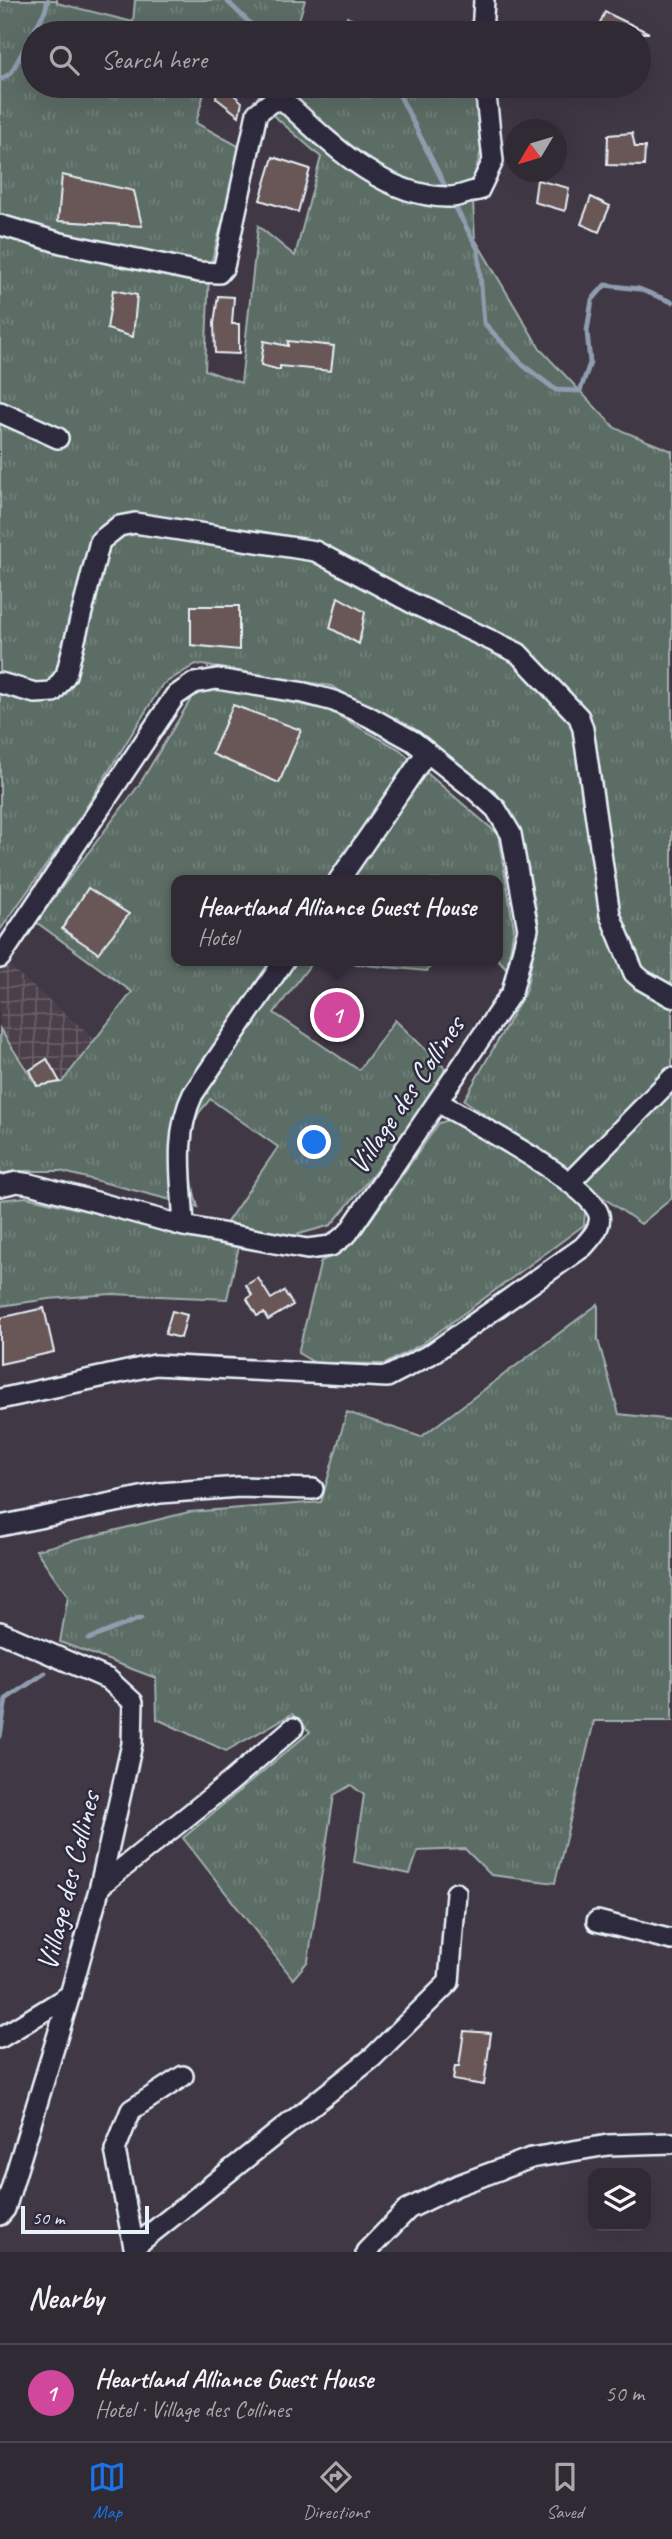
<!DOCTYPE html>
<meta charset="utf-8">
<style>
body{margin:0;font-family:Caveat,sans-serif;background:#3c3640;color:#f1f3f6}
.controls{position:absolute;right:21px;bottom:21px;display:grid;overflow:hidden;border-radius:14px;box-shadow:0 7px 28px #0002}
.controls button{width:63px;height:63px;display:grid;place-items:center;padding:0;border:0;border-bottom:2px solid #4b464f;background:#302a34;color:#f1f3f6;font:35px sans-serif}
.compass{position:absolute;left:504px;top:119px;width:63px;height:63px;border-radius:50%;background:#302a34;box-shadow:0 7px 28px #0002;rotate:232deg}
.scale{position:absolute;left:21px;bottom:18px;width:128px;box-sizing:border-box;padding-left:7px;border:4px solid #e8f1f8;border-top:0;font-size:19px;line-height:24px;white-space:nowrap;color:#e8f1f8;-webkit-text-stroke:5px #2f2a3d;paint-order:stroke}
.you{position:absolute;left:315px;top:1143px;width:24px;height:24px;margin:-18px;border:5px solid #fff;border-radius:50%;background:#1a73e8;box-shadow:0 0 0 10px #1a73e833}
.badge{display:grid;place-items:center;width:46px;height:46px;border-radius:50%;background:#1a73e8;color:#fff;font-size:23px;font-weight:700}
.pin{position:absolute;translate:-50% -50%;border:4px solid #fff;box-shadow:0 2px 7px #0006}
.popup{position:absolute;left:171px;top:875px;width:332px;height:91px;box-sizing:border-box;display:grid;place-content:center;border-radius:14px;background:#302a34;filter:drop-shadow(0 2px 5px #0005);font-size:23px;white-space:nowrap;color:#a8a7ac}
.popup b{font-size:26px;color:#f1f3f6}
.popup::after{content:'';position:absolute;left:50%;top:100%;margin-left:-14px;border:14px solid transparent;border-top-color:#302a34}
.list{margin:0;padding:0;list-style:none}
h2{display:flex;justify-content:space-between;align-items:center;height:91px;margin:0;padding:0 28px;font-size:30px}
h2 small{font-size:23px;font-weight:400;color:#a8a7ac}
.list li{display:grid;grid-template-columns:46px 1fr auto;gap:21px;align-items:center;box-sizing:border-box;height:98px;padding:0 28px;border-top:2px solid #4b464f}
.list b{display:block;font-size:26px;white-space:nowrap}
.list p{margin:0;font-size:23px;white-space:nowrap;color:#a8a7ac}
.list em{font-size:23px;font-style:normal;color:#a8a7ac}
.icon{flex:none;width:38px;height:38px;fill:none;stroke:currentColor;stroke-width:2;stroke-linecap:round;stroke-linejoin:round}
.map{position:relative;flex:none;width:672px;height:2252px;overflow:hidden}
.search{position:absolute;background:#302a34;box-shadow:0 7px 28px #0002;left:21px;right:21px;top:21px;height:77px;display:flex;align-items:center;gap:18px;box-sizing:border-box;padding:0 24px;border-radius:38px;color:#a8a7ac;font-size:26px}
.sheet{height:189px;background:#302a34}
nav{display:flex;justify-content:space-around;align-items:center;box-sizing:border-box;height:98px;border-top:2px solid #4b464f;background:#302a34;font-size:19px;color:#a8a7ac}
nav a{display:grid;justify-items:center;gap:4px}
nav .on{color:#1a73e8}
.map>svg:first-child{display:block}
.industrial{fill:url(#industrial-grid)}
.grass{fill:url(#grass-tufts);stroke:#a2afae;stroke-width:2}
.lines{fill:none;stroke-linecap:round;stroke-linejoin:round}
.stream{stroke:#8f9daf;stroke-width:5}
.building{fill:#695757;stroke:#e8f1f8;stroke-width:2}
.minor-casing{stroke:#e8f1f8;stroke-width:24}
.minor{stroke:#2f2a3d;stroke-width:19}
.labels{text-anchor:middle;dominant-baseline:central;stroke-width:5;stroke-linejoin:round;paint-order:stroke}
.street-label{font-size:30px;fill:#e8f1f8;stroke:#2f2a3d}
</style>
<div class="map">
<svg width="672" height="2252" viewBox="0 0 672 2252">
<defs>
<pattern id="industrial-grid" width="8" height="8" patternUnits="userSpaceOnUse" patternTransform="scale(1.75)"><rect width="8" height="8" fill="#4c414a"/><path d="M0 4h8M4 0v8" fill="none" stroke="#665d65"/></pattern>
<pattern id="grass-tufts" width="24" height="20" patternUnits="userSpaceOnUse" patternTransform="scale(1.75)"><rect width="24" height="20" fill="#5b6d65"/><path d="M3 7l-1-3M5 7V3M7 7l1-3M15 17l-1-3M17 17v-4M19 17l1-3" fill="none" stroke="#73827c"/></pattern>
</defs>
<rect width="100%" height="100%" fill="#403845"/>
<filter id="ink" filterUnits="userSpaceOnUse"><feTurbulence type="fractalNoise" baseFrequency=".0143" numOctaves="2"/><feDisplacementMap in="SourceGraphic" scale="14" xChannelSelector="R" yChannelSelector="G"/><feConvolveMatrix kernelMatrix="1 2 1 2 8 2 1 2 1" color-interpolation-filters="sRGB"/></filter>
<g filter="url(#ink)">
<polygon class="industrial" points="8,965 95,1039 62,1082 37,1086 30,1070 0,1027 0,971"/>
<g class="grass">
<polygon points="0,0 57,0 57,3 133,22 135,0 305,0 295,33 33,33 33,86 206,86 196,123 242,148 209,271 205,370 241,383 258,226 295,256 321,157 256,100 265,86 474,86 483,144 472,183 475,239 540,349 615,428 672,451 672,1198 641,1224 464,1100 526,991 539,925 523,842 498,795 424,737 331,686 196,664 162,685 79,819 0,930"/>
<polygon points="347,17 383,33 335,33"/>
<path d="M 211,687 L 328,710 L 399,749 L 498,834 L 514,928 L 507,969 L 498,959 L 498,880 L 176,880 L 176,961 L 313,961 L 274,1013 L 359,1070 L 395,1020 L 445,1068 L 441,1084 L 382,1164 L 331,1225 L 289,1237 L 223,1228 L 278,1147 L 210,1099 C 207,1104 202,1108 199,1113 C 186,1136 190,1183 198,1207 L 60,1171 L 19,1171 L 0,1174 L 0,1029 L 37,1086 L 62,1082 L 132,992 L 36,922 L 139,785 L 194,694 Z"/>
<polygon points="322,961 435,961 427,971"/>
<polygon points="449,1120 463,1122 577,1197 585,1212 584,1225 422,1344 385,1364 315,1363 298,1353 321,1261 339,1253 358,1238 439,1123"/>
<polygon points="26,1197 239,1246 227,1299 111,1294 49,1299 0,1306 0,1200"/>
<polygon points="598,1304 598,1340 619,1414 672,1420 672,1721 594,1721 555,1883 491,1875 465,1849 418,1851 410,1874 354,1862 364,1795 351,1785 334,1795 308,1961 293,1979 183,1838 310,1732 292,1714 226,1751 157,1719 156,1678 60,1642 68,1596 36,1550 189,1512 321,1502 347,1412 421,1437"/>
</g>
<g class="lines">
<g class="stream">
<polyline points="226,0 260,33"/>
<polyline points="0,80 11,73 45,11 48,0"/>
<polyline points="395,86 448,192"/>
<polyline points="452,201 478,249 484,323 524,366 556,390 580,391 590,363 587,331 592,300 605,285 639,289 672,302"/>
<polyline points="89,1639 141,1618"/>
<polyline points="0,1736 6,1699 45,1673"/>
</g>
</g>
<g class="building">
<polygon points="605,12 649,33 595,33"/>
<polygon points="218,86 224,86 242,102 239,116 216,98"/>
<polygon points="632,133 635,147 645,147 644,166 607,165 608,135"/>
<polygon points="273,157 310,169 298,212 260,200"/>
<polygon points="62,175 134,191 142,226 58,221"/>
<polygon points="537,180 569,188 565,211 534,202"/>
<polygon points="591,197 610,206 599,232 581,224"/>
<polygon points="113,290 137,295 133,337 107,329"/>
<polygon points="218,296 234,297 232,324 239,324 239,354 215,353 214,323"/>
<polygon points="264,341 288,346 288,341 334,346 331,371 280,366 280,370 261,365"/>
<polygon points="338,597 365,612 359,644 330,628"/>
<polygon points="191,606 239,606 239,650 191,645"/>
<polygon points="233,705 301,730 279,783 212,754"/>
<polygon points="88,888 129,914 98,953 62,929"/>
<polygon points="47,1059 60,1082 37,1086 30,1070"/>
<polygon points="258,1278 271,1299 284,1291 293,1305 268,1320 264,1313 257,1316 247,1299 252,1295 246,1285"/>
<polygon points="44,1308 54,1352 0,1364 0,1318"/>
<polygon points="172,1311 187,1315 181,1338 165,1334"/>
<polygon points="464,2031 491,2033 484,2085 453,2080 455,2066 459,2066"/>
</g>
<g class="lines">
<g class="minor-casing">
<g id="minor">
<polyline points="482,33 484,0"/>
<path d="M 0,225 L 61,243 L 199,272 L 219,273 L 224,267 L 257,113 L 271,102 L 283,100 C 329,142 381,196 447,197 C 457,198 468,192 479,190 L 493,161 L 485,86"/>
<polyline points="0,412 58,438"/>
<polyline points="0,683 35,693 53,692 66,675 100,541 119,526 135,523 315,551 412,603 518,653 579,717 583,729 610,915 634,973 642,980 672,997"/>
<polyline points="339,880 427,752"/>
<polyline points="0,958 175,696 194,683 217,679 304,693 334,701 368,716 413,741 475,790 496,809 511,834 528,929 512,992 348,1233 331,1246 307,1249 184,1226 30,1184 17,1182 0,1186"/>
<polyline points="570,1182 672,1078"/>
<path d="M 184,1226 C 182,1182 173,1135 193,1094 L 284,961"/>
<path d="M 0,1399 L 155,1365 L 387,1377 L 431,1354 L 583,1247 C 591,1238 602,1227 599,1215 C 590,1183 470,1121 438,1102"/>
<polyline points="0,1526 160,1493 239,1487 313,1489"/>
<polyline points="0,1632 108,1679 133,1702 132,1744 100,1886 70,1995 5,2209 0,2215"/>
<polyline points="100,1886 230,1782 293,1728"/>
<polyline points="597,1921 672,1940"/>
<polyline points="0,2038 70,1995"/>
<polyline points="135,2246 373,2057 449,1982 456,1893"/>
<polyline points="135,2252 115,2150 131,2110 183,2076"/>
<polyline points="366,2252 408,2209 458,2185 531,2158 608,2145 672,2143"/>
</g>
</g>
<use href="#minor" class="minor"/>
</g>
</g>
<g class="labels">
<g class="street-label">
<text transform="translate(406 1095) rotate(-56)">Village des Collines</text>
<text transform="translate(68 1881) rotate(-76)">Village des Collines</text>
</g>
</g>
</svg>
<div class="controls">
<button><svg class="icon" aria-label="layers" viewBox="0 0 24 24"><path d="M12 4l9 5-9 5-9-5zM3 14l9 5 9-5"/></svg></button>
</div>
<svg class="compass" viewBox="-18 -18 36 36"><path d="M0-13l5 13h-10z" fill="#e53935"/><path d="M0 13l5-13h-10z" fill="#a8a7ac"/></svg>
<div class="scale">50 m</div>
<div class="you"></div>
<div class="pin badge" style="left:337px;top:1015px;background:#d1479c">1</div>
<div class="popup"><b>Heartland Alliance Guest House</b>Hotel</div>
<div class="search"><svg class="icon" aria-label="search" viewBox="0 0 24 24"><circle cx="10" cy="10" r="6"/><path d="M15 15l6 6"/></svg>Search here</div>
</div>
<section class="sheet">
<h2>Nearby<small></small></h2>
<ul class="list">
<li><span class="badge" style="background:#d1479c">1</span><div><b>Heartland Alliance Guest House</b><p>Hotel · Village des Collines</p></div><em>50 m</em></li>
</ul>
</section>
<nav>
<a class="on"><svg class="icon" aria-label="map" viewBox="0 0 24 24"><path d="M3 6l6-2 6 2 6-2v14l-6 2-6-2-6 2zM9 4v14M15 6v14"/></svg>Map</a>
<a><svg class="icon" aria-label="directions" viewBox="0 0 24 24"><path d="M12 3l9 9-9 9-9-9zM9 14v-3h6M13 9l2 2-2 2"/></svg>Directions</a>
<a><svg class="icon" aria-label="saved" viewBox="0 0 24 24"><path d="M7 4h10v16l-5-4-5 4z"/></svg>Saved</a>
</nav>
